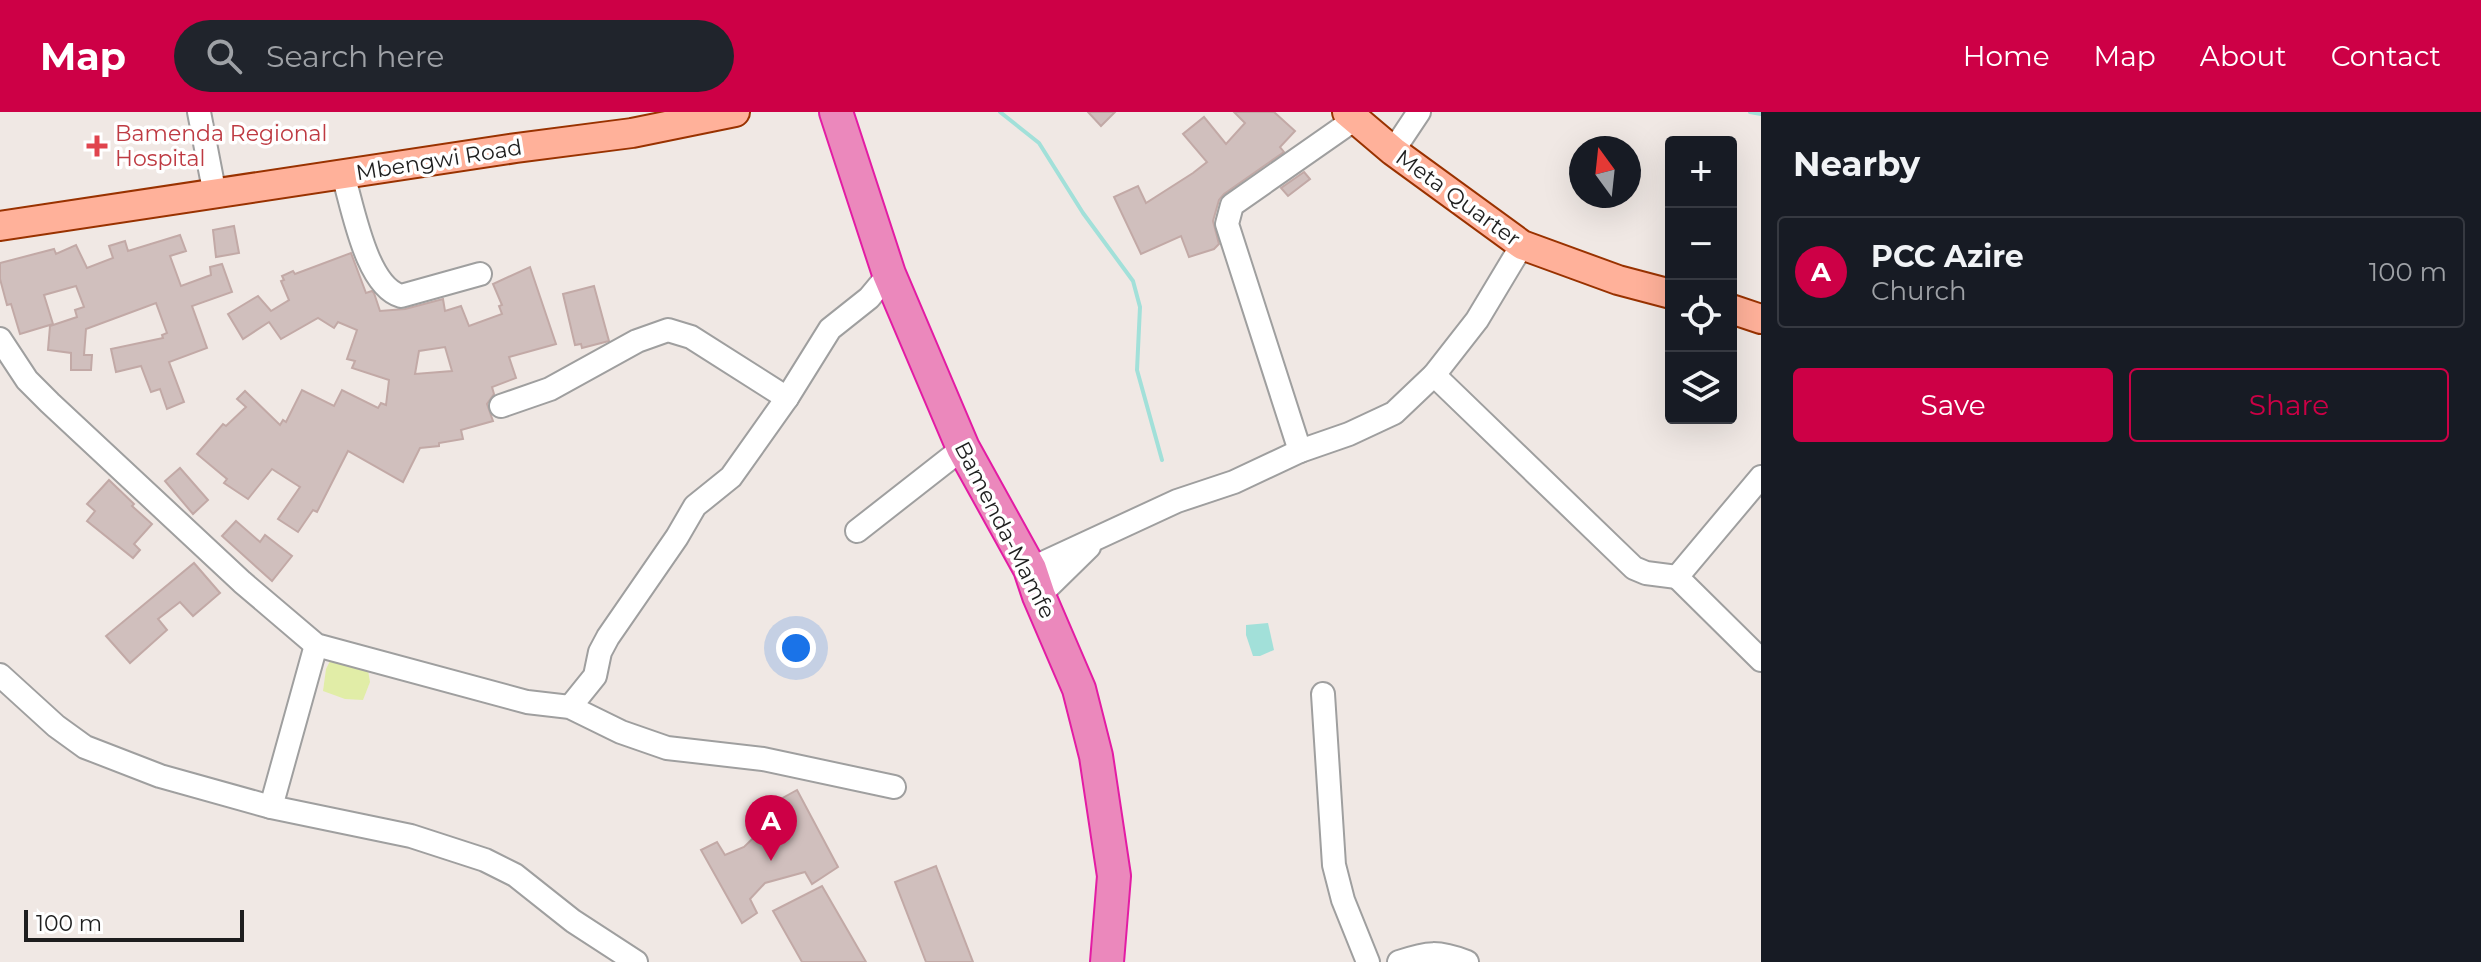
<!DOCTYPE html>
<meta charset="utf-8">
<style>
body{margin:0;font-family:Montserrat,sans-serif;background:#20242c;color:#f1f3f6}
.controls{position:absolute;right:24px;top:24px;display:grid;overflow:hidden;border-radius:8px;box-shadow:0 8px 32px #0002}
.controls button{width:72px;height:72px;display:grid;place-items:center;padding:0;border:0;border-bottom:2px solid #363941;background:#171b24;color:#f1f3f6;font:40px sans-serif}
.compass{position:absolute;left:1569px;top:24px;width:72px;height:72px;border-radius:50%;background:#171b24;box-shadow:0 8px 32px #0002;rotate:345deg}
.scale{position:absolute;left:24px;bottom:20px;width:220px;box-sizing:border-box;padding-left:8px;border:4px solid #1e1e1e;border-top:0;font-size:22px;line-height:28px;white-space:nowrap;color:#1e1e1e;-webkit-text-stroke:6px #fff;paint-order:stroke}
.you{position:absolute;left:796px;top:536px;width:28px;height:28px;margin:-20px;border:6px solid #fff;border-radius:50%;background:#1a73e8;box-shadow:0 0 0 12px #1a73e833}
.badge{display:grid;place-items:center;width:52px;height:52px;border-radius:50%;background:#cd0046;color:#fff;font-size:26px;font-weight:700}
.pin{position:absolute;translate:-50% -66px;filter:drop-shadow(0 2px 4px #0008)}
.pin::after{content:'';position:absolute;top:42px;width:28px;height:24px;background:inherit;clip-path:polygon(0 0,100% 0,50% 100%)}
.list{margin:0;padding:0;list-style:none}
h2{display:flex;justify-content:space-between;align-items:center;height:104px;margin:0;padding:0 32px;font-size:34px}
h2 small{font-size:26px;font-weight:400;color:#9ea1a6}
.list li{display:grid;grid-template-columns:52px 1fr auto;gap:24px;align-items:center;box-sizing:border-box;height:112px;margin:0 16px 16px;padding:0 16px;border:2px solid #363941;border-radius:8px}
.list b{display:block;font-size:30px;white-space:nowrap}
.list p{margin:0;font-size:26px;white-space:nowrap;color:#9ea1a6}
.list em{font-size:26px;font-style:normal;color:#9ea1a6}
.actions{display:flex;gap:16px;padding:24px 32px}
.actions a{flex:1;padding:18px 0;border:2px solid #cd0046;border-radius:8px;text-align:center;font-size:28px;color:#cd0046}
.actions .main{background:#cd0046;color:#fff}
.icon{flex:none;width:44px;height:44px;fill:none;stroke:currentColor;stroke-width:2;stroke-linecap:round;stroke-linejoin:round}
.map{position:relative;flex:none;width:1761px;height:850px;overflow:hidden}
header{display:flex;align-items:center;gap:48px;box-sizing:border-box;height:112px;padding:0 40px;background:#cd0046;color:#fff}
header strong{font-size:38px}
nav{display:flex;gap:44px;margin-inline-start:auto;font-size:28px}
.search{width:560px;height:72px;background:#20242c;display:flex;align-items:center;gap:20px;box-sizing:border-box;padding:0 28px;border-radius:44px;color:#9ea1a6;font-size:30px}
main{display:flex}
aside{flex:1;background:#171b24}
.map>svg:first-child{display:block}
.grass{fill:#e1eda7}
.water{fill:#a2e0d9}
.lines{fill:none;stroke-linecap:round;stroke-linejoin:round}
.stream{stroke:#a2e0d9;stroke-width:4}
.building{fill:#d0bfbd;stroke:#c2a9a6;stroke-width:2;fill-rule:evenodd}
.minor-casing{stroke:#9f9f9f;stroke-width:26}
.major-casing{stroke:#993200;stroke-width:32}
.highway-casing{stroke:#e31ca4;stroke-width:36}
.minor{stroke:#fff;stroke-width:22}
.major{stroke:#ffb19a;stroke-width:28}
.highway{stroke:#eb88bc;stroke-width:32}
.health-dot{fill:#e0444e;stroke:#fff;stroke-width:3}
.labels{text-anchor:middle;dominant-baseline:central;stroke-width:7;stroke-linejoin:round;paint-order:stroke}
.health-label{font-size:22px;fill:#be3a42;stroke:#fff;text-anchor:start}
.street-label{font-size:22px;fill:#1e1e1e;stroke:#fff}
</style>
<header>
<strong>Map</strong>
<div class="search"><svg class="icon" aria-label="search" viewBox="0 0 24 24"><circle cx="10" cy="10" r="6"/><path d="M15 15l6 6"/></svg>Search here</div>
<nav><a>Home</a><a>Map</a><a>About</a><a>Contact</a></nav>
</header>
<main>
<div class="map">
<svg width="1761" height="850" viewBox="0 0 1761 850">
<rect width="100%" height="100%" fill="#f0e8e4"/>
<polygon class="grass" points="330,549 368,558 370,570 363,588 345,587 323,579 326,557"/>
<polygon class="water" points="1268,511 1274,538 1260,544 1253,544 1246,523 1246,513"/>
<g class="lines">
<g class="stream">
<polyline points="1000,0 1039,31 1083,101 1133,169 1140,195 1137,258 1162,348"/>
<polyline points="1750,0 1761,2"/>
</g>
</g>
<g class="building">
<polygon points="1088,0 1115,0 1101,14"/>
<polygon points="1234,0 1274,0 1295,19 1280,35 1284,40 1224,82 1219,88 1213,109 1219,132 1214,137 1189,145 1181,124 1141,142 1114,85 1138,74 1146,91 1193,61 1207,50 1183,22 1204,5 1226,32 1245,11"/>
<polygon points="1304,60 1310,67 1288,84 1281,76"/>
<polygon points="234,114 239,141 216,145 213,118"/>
<polygon points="180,123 186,139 170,144 181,174 211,163 210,155 222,152 232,180 192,194 207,236 169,250 184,290 167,297 160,277 151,280 141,254 116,260 111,237 163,226 162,223 167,221 156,191 86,217 84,243 92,243 91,258 71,258 71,241 48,238 50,214 77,205 75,198 84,195 76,174 44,183 53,212 20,222 11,192 7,193 0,167 0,151 54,137 56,142 76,133 87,156 113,146 109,134 125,129 128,139"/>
<path d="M 351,141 L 366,181 L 372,179 L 374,181 L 380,199 L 405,197 L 443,187 L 445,199 L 461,194 L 469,214 L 502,202 L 499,194 L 502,193 L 493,172 L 530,155 L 556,232 L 509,245 L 516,266 L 492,275 L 494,282 L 487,292 L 493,309 L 461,318 L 463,327 L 439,331 L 439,334 L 420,336 L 403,370 L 348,339 L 317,400 L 313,398 L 298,420 L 278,407 L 300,375 L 272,357 L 248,387 L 224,371 L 227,367 L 197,342 L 223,312 L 226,314 L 246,295 L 237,287 L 245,279 L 280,313 L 283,308 L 286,310 L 302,278 L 334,294 L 342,278 L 378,296 L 381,291 L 386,293 L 389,268 L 352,256 L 355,249 L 347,247 L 357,218 L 338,210 L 334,216 L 318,206 L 281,227 L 269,210 L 243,227 L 228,202 L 258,184 L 271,199 L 289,188 L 281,169 L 284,168 L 282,164 L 293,159 L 295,162 ZM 445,235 L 452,259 L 415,262 L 419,239 Z"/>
<polygon points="594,174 609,229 582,236 581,232 575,233 563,182"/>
<polygon points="180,356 208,388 193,402 165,369"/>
<polygon points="109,368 134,392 132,394 152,412 134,432 140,438 133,446 87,409 95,399 87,392"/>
<polygon points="236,409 260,430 265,423 292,444 272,469 222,424"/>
<polygon points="194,451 220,481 193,504 180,490 158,507 167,518 130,551 106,524"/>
<polygon points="797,678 838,755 812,772 805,760 765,771 750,787 757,801 742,811 701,738 717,730 725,743 744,735 776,704 770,693"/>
<polygon points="936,754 973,850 926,850 895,770"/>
<polygon points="822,774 866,850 802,850 773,799"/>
</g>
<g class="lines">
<g class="minor-casing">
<g id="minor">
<polyline points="199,0 215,83"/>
<polyline points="1393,39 1419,0"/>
<path d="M 343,63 C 353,95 366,174 401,184 L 480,162"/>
<polyline points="0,227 27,268 50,291 242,470 316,533 527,590 570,595 621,620 667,636 763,647 894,675"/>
<polyline points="1434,263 1634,456 1646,461 1677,465"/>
<polyline points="501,294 550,277 637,229 668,218 691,225 787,286"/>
<polyline points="1300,339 1227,112 1232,93 1355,7"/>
<polyline points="1761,365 1677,465 1761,548"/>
<polyline points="857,419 963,336"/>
<polyline points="1030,457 1177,389 1234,370 1300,339 1349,322 1394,301 1434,263 1477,208 1522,133"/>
<polyline points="1039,484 1089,435"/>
<polyline points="316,533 271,695 411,724 485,748 515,763 573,809 636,850"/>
<polyline points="0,563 56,614 85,635 160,664 271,695"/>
<polyline points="1323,582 1334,753 1343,788 1368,850"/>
<polyline points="570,595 595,564 600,540 608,525 677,425 695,394 731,365 787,286 830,217 869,186 889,162"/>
<path d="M 1399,850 C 1428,840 1438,839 1467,850"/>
</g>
</g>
<g class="major-casing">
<g id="major">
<polyline points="1347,0 1393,39 1522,133 1618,168 1671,182"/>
<polyline points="0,114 516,36 632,21 735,0"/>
<polyline points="1731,197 1761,207"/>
</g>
</g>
<g class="highway-casing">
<polyline id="highway" points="836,0 889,162 963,336 1030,457 1039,484 1079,577 1096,644 1114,764 1107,850"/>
</g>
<use href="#minor" class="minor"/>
<use href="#major" class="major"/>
<use href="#highway" class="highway"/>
</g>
<path class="health-dot" d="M93 22h8v8h8v8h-8v8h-8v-8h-8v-8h8z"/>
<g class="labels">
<g class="health-label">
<text x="115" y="21">Bamenda Regional<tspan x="115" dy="25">Hospital</tspan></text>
</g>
<g class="street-label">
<text transform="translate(439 48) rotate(-9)">Mbengwi Road</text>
<text transform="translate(1458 86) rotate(36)">Meta Quarter</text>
<text transform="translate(1005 418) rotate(63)">Bamenda-Mamfe</text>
</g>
</g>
</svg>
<div class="controls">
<button>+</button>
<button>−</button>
<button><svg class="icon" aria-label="locate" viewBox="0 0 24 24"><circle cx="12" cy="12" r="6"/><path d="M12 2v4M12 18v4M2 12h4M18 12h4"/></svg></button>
<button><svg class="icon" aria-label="layers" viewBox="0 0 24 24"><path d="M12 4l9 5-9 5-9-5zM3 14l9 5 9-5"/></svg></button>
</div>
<svg class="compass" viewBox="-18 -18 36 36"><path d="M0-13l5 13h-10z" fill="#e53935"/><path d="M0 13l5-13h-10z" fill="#9ea1a6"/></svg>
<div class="scale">100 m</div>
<div class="you"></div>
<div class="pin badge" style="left:771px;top:749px">A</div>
</div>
<aside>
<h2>Nearby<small></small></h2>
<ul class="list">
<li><span class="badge">A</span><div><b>PCC Azire</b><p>Church</p></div><em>100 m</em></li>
</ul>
<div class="actions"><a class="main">Save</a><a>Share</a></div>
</aside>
</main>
